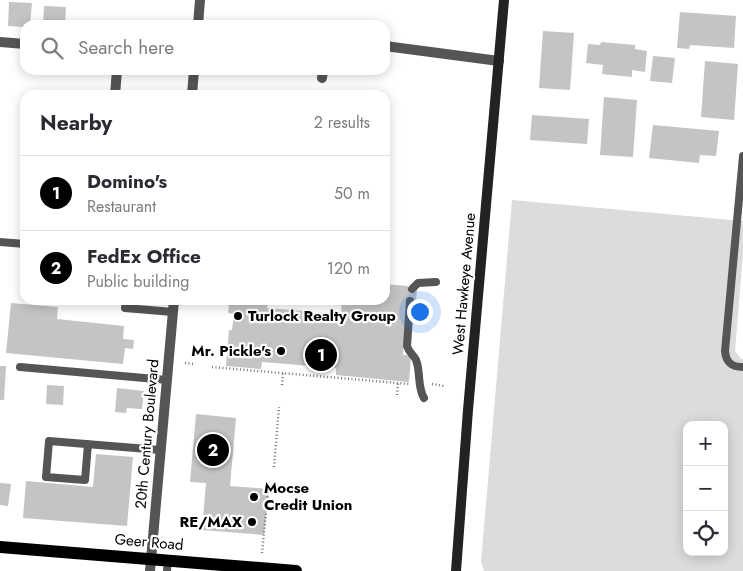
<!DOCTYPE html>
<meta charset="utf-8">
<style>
body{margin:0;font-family:Jost,sans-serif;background:#f2f2f3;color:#2b2b33}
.controls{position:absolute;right:15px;bottom:15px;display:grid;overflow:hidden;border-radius:10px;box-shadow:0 2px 12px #0003}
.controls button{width:45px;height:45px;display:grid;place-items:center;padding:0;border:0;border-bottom:1px solid #e1e1e2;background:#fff;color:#2b2b33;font:25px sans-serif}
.you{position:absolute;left:419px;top:311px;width:18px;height:18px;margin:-12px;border:4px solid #fff;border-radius:50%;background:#1a73e8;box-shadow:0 0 0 8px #1a73e833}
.badge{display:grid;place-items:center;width:32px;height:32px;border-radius:50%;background:#000;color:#fff;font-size:16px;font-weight:700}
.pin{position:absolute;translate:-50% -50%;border:2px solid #fff;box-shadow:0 1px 5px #0006}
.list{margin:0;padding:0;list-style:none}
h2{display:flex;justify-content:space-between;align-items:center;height:65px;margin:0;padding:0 20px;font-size:21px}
h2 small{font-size:16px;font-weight:400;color:#7c7c81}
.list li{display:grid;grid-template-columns:32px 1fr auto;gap:15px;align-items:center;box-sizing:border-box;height:75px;padding:0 20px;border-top:1px solid #e1e1e2}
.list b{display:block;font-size:19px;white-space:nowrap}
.list p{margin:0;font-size:16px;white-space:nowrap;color:#7c7c81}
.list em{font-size:16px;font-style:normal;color:#7c7c81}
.icon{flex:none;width:28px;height:28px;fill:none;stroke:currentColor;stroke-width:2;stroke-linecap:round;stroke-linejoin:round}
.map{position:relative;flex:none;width:743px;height:571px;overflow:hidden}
.search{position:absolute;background:#fff;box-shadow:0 2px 12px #0003;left:20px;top:20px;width:370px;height:55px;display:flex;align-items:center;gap:12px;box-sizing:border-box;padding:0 18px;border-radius:15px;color:#7c7c81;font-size:19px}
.panel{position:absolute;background:#fff;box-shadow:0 2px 12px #0003;left:20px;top:90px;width:370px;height:215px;border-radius:15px}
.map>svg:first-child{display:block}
.green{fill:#dcdcdc;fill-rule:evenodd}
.building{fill:#c4c4c4}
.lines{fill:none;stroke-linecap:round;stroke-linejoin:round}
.path{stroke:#777;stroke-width:2.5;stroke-dasharray:1 2.5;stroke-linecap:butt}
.lane{stroke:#555;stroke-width:8}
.street{stroke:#555;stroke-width:10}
.secondary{stroke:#222;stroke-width:10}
.primary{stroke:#000;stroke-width:12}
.poi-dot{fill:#000;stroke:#fff;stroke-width:2}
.labels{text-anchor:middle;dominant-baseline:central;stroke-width:4.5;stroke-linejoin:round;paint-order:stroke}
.street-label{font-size:15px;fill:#000;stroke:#fff}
.poi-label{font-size:15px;font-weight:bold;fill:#000;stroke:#fff;text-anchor:start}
</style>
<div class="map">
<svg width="743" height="571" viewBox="0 0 743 571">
<rect width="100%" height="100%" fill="#fff"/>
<path class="green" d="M 512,200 L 743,221 L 743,254 L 735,351 L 741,359 L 743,359 L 743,571 L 484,571 L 481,562 ZM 687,425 L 724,425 L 724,552 L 687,552 Z"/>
<g class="building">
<polygon points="9,2 32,3 30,25 25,25 25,27 8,26"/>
<polygon points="44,6 66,7 65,25 43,25"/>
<polygon points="680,12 736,16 734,48 690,45 689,49 677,48"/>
<polygon points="543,31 574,33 570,90 539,88"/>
<polygon points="601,42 635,45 635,49 647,51 645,72 632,70 632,77 602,74 603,65 586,63 588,44 600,45"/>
<polygon points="653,56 675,58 672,83 650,81"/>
<polygon points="705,61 738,64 734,120 701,117"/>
<polygon points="604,97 637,100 633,157 600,155"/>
<polygon points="532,115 589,119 587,144 530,140"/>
<polygon points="653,125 719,131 716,156 700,155 699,163 649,158"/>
<polygon points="385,284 408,286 408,288 417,289 416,302 407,301 403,355 411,355 409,382 336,375 336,368 262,362 261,369 226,366 229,330 232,330 234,314 228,313 229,304 235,305 235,300 268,300 267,308 341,314 342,300 385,300"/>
<polygon points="11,303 58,307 57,319 124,326 123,339 134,340 133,349 125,348 123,364 6,353"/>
<polygon points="0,366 6,366 4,400 0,400"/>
<polygon points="47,385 64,386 63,405 46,404"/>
<polygon points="117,388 144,391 142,409 127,408 126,413 115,412"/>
<polygon points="196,414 236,418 230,486 269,489 264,535 202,530 206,483 190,482"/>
<polygon points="96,454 133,457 127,526 23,518 26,481 93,487"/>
<polygon points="0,483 11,484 8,506 0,505"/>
</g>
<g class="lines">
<g class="path">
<polyline points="185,363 194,364"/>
<polyline points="212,367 409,384"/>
<polyline points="432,384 444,386"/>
<polyline points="282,385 283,373"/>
<polyline points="397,395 398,383"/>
<polyline points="274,467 279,407"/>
<polyline points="262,553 269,482"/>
</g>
<g class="lane">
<path d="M 743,156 L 725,351 C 726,363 732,367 743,367"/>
<polyline points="0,242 25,244"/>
<polyline points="412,289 418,283 436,282"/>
<polyline points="126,300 125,308 173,312"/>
<path d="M 410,301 L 407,346 C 409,353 414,355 416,360 C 421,372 417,387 424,398"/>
<polyline points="20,367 167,380"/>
<polyline points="88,444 85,480 46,477 49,441 160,450"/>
<polyline points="167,571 168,560"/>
</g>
<g class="street">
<polyline points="198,25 200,0"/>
<polyline points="0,42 25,44"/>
<polyline points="385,46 499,61"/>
<polyline points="322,78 323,70"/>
<polyline points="115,95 117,70"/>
<polyline points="192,95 194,70"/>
<polyline points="150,571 174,300"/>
</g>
<polyline class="secondary" points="456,571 468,410 504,0"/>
<polyline class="primary" points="0,547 296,571"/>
</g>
<g class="poi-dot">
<circle cx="238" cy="316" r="5"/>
<circle cx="281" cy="351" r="5"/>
<circle cx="254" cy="497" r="5"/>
<circle cx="252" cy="522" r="5"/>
</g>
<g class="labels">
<g class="street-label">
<text transform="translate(464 284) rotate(-85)">West Hawkeye Avenue</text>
<text transform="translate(147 434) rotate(-85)">20th Century Boulevard</text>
<text transform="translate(149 542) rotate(5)">Geer Road</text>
</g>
<g class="poi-label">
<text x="248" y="316">Turlock Realty Group</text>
<text x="271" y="351" text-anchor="end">Mr. Pickle's</text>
<text x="264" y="488">Mocse<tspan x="264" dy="17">Credit Union</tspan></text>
<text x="242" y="522" text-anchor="end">RE/MAX</text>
</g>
</g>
</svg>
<div class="controls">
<button>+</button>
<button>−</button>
<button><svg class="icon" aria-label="locate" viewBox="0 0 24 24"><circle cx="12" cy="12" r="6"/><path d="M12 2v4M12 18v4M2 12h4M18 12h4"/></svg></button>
</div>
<div class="you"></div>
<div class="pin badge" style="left:321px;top:355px">1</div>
<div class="pin badge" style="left:213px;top:450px">2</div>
<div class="search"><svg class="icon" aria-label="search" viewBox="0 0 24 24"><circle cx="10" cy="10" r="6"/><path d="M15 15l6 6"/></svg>Search here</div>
<section class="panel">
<h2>Nearby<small>2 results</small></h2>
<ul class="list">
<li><span class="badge">1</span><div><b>Domino's</b><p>Restaurant</p></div><em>50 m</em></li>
<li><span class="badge">2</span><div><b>FedEx Office</b><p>Public building</p></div><em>120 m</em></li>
</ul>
</section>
</div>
